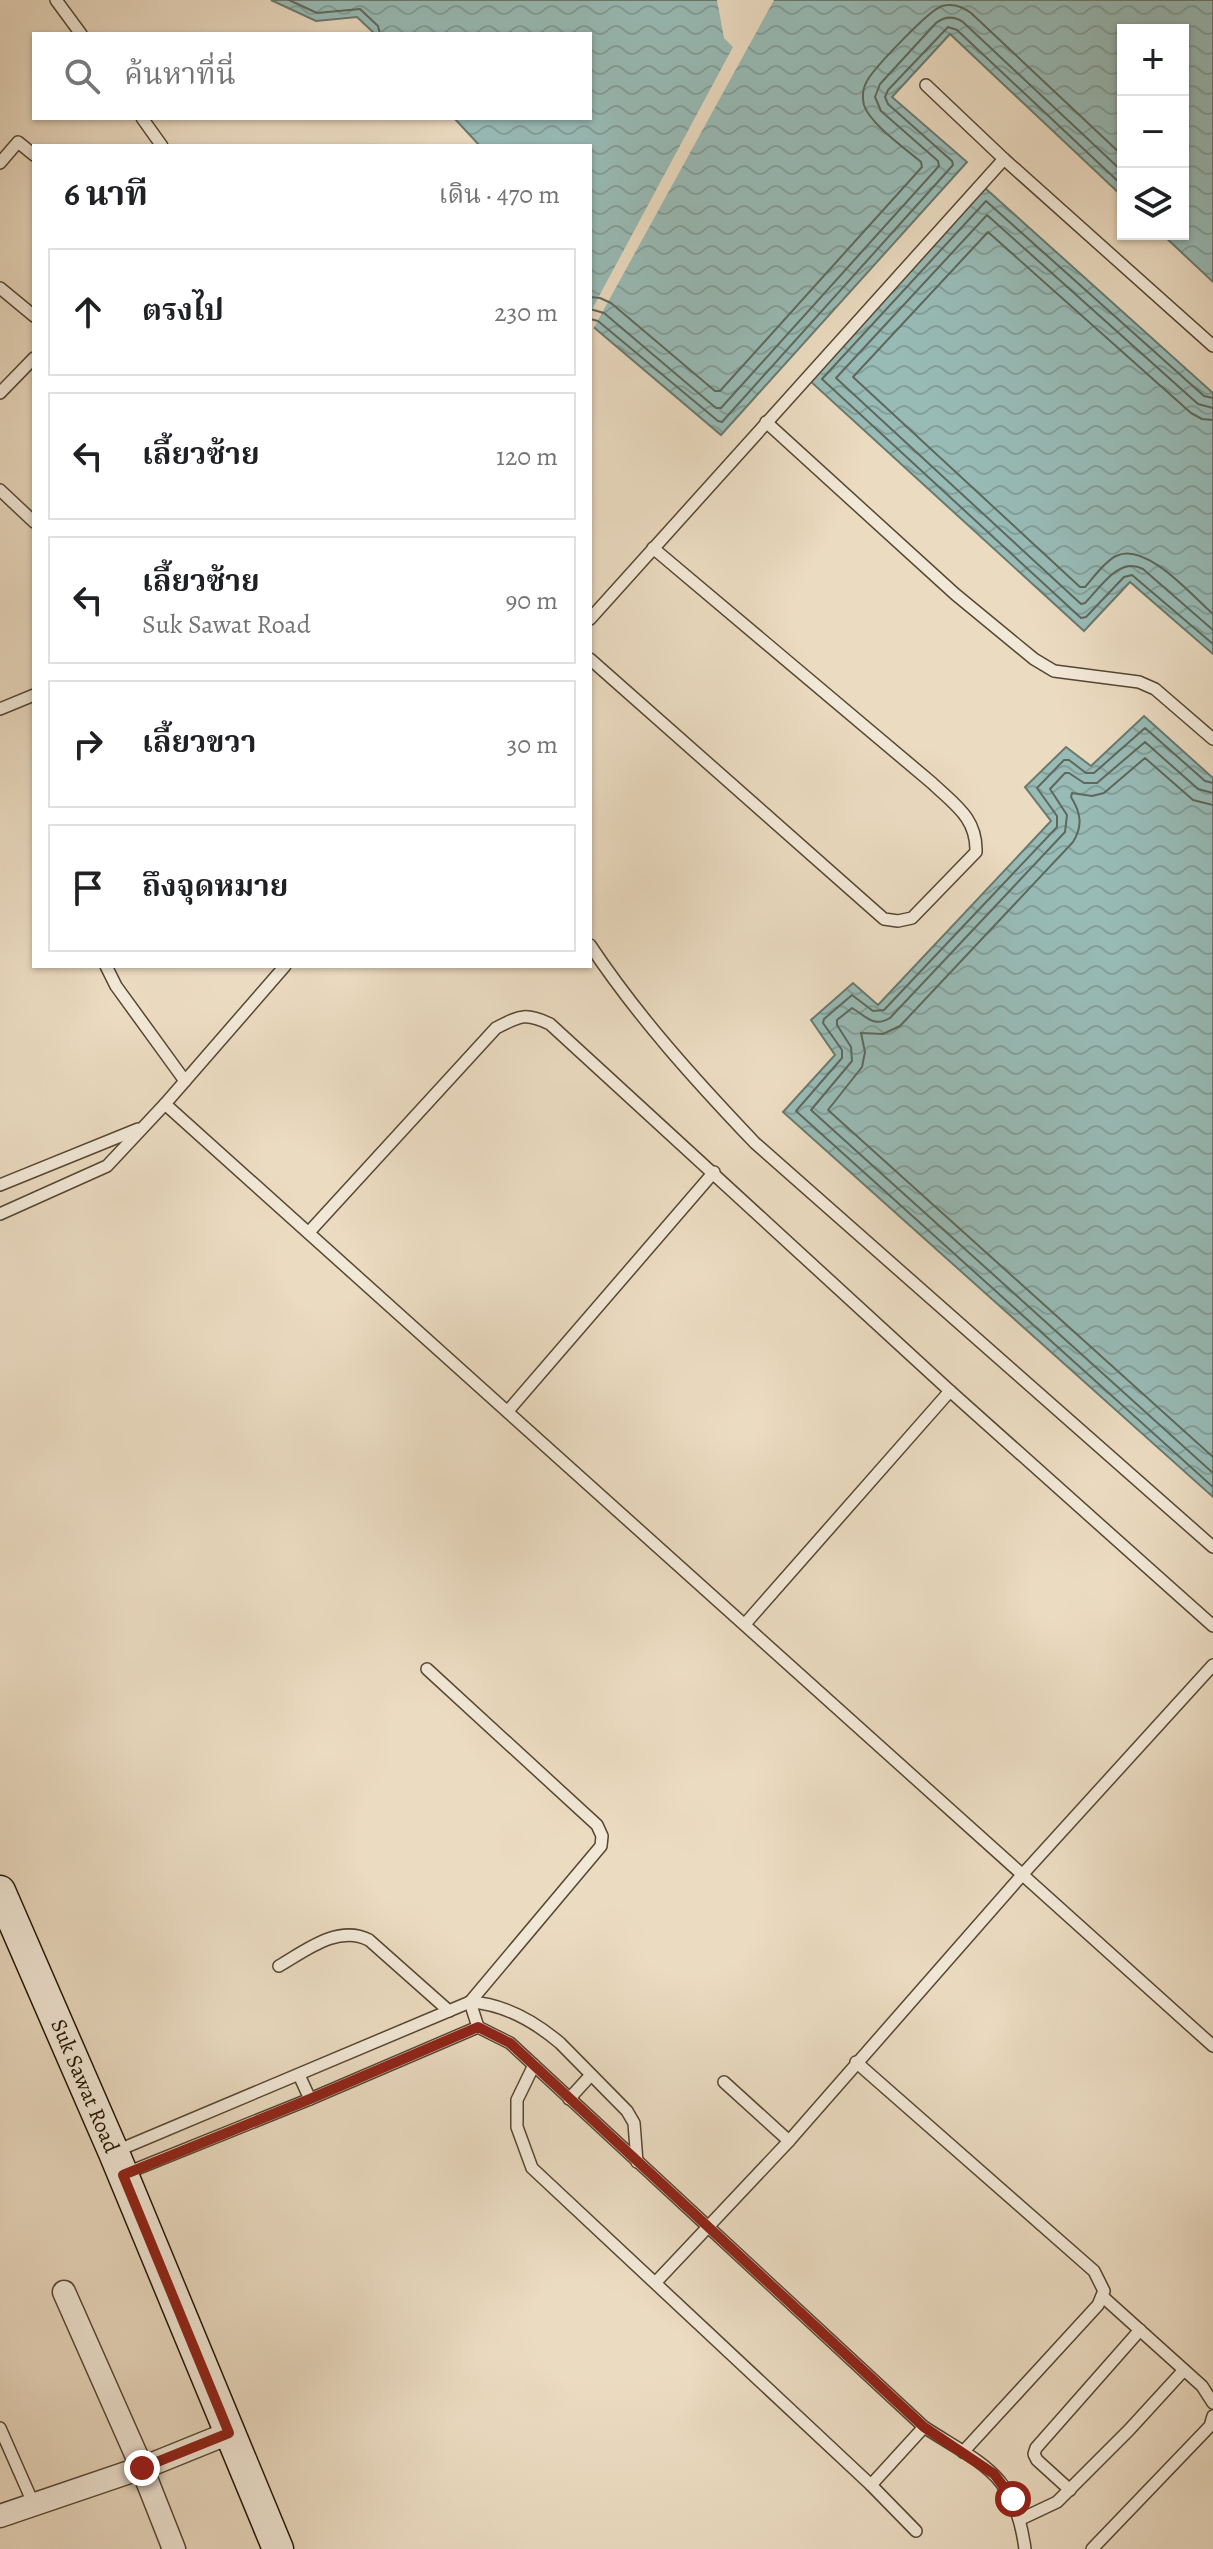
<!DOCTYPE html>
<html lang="th">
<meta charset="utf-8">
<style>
body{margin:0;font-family:Alegreya,"Noto Serif Thai",serif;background:#f2f2f2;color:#202124}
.controls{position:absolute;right:24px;top:24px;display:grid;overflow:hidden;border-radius:0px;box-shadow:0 2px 6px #0004}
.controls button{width:72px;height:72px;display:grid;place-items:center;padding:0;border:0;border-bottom:2px solid #e0e0e0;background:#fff;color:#202124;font:40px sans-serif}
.stop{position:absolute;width:24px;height:24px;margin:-18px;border:6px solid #8f2418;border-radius:50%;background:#fff}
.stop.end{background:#8f2418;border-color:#fff;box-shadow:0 2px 8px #0008}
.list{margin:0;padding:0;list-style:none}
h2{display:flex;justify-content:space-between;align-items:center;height:104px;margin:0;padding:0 32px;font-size:34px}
h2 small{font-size:26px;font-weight:400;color:#757577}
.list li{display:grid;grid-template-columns:52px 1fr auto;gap:24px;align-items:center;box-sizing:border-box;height:128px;margin:0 16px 16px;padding:0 16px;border:2px solid #e0e0e0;border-radius:0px}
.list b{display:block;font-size:30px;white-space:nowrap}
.list p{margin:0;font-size:26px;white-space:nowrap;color:#757577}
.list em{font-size:26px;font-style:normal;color:#757577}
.icon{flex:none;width:44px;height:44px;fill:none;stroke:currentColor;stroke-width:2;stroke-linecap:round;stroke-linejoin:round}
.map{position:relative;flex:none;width:1213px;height:2549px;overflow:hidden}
.search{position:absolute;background:#fff;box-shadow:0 2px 6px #0004;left:32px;top:32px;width:560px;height:88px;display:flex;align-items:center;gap:20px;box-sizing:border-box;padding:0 28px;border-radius:0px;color:#757577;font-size:30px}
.panel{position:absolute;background:#fff;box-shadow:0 2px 6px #0004;left:32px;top:144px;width:560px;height:824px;border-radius:0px}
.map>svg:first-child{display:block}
.water{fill:url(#water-waves);stroke:#6a796e;stroke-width:2}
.pier{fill:#ebdbc1}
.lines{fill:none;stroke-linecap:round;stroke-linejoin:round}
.shore{stroke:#5e685c;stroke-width:2}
.lane-casing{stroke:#564732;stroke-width:14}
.street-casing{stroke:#564732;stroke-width:25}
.secondary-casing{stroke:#241603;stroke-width:33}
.lane{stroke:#f2e8d7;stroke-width:11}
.street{stroke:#f2e8d7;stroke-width:22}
.secondary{stroke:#f2e8d7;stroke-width:30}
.route{stroke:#8f2418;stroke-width:10}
.labels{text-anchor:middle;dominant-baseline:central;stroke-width:6;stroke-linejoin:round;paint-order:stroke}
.street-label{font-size:22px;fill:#241603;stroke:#f2e8d7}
</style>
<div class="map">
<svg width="1213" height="2549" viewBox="0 0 1213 2549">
<defs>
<pattern id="water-waves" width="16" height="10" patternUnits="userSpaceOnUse" patternTransform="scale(2)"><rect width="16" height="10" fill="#98bbb6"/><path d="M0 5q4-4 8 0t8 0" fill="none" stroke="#83a09b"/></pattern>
</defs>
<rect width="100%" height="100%" fill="#ebdbc1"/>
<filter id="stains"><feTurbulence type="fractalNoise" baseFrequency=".0025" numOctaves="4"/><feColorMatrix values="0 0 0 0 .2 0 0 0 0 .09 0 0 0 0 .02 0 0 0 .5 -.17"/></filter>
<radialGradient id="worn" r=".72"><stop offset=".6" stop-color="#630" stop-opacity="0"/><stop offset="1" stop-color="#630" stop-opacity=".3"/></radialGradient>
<g class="water">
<polygon points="271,0 1213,0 1213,282 1162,234 1183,234 1183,30 1123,30 1123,197 950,34 892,97 967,162 721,435 590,324 590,146 480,146 454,118 590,118 590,34 375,34 357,17 316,21"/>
<polygon points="985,188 1213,393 1213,654 1130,582 1084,631 809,380"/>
<polygon points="1144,716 1213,778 1213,1497 783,1112 835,1055 811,1020 853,983 878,1005 1051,821 1025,787 1066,747 1091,766"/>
</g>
<polygon class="pier" points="717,0 774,0 592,331 590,313 733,47 724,38"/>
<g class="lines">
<g class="shore">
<polyline points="289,0 317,13 360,9 378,26 380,34"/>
<path d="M 590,297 L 600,298 L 611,303 L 715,391 L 720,391 L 922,167 L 921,162 C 906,149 870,124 864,105 C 862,97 863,88 867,81 C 874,68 929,10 942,6 C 953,3 962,6 971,13 L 1123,156"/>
<path d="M 590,309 L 604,313 L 716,408 L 721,408 L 939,166 L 938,161 L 881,111 L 875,97 L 880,84 L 936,23 C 945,16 954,16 963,22 L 1123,172"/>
<polyline points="590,319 598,321 718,421 722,422 953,165 952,161 888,104 885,97 888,90 948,27 957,30 1123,186"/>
<polyline points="1213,398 1204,396 986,201 822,379 1081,618 1086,617 1124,577 1132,575 1213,644"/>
<path d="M 1213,408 L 1198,404 L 987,215 L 836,378 L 1081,604 L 1085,603 C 1100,588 1119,556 1143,569 L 1213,630"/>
<path d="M 1213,420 L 1202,419 L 1191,413 L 988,232 L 853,377 L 1080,587 L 1085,587 C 1094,577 1104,562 1116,556 C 1146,541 1192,596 1213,614"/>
<polyline points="1213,783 1205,781 1145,728 1094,773 1086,773 1069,760 1064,760 1037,788 1057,816 1057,827 884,1010 873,1011 852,995 824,1019 823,1023 842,1050 842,1058 796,1111 1213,1487"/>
<path d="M 1213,793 L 1198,789 L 1145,742 L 1097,783 L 1084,783 L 1069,773 L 1065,773 L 1050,789 L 1067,815 L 1065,832 L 890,1018 C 873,1028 866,1016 852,1008 L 837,1020 L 837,1025 L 851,1047 L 852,1061 L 811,1110 L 1213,1473"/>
<path d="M 1213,805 L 1193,800 L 1145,758 L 1104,793 L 1092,796 L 1072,793 L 1071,797 C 1081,813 1083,826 1073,842 L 900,1026 L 883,1034 L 861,1033 L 865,1052 L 862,1067 L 828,1110 L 1213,1457"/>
</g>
<g class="lane-casing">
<g id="lane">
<polyline points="56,0 81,34"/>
<polyline points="142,118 162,146"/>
<polyline points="1004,159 1213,346"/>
<polyline points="0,163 18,142 34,155"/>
<polyline points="0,288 34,316"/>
<polyline points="0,393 34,358"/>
<polyline points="766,422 955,594 1034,659 1054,671 1139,682 1155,689 1213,739"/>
<polyline points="0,490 34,522"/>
<polyline points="590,619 1004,159 926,85"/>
<path d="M 590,659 L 884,919 L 898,921 L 912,918 L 976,852 C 977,818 955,805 932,783 L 653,548"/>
<polyline points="0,709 34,695"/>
<path d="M 590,945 C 638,1017 695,1080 755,1143 L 1213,1547"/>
<polyline points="106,966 116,986 185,1081"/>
<polyline points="165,1104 285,966"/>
<polyline points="0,1185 138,1129"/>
<polyline points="0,1214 107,1166 165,1104 1213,2046"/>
<path d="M 310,1231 L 496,1028 C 520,1016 525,1012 550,1024 L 950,1391 L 1213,1626"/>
<polyline points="508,1411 714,1172"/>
<polyline points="745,1624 950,1391"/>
<polyline points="427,1669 597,1825 602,1836 601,1846 470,2002"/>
<path d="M 279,1966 C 305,1951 338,1924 369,1940 L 449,2011"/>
<path d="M 470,2002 L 478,2027 L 510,2043 L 924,2427 C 983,2465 1015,2473 1025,2549"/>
<polyline points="856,2062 1094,2271 1104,2291 1098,2305 963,2452"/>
<polyline points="534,2065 517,2100 517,2127 532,2168 871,2485 924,2427"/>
<polyline points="299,2075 310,2099"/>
<polyline points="724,2082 789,2141"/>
<polyline points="569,2099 590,2076"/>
<path d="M 114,2152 L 470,2002 C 504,2004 534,2021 560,2043 L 627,2111 L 634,2123 L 637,2162"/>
<polyline points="124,2174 310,2099 478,2027"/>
<polyline points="656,2282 789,2141 1022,1875 1213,1665"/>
<polyline points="1102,2296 1202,2386 1213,2403"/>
<polyline points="0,2428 34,2505"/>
<polyline points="871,2485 916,2531"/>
<polyline points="1070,2490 1037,2460 1034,2454 1036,2448 1140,2330"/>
<polyline points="1021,2519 1057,2502 1129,2430 1184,2370"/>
<polyline points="1092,2549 1210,2426 1213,2416"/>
</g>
</g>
<g class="street-casing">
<g id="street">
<polyline points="64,2292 142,2468 174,2549"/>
<polyline points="0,2516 150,2465 229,2433"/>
</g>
</g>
<g class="secondary-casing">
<polyline id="secondary" points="0,1891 114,2153 278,2549"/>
</g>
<use href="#lane" class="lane"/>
<use href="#street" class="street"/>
<use href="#secondary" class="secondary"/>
</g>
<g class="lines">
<polyline class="route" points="142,2468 229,2433 123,2175 310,2099 478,2027 510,2043 924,2427 994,2474 1013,2499"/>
</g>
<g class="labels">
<g class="street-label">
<text transform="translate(85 2086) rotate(67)">Suk Sawat Road</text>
</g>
</g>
<rect width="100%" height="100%" filter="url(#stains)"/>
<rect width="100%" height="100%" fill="url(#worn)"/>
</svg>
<div class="controls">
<button>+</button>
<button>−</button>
<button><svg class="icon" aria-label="layers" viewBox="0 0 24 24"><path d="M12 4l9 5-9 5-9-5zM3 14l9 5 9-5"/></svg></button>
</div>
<div class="stop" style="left:1013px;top:2499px"></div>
<div class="stop end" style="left:142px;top:2468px"></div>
<div class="search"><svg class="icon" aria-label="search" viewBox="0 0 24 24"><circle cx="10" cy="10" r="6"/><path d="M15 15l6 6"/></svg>ค้นหาที่นี่</div>
<section class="panel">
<h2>6 นาที<small>เดิน · 470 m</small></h2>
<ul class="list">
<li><svg class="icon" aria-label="ahead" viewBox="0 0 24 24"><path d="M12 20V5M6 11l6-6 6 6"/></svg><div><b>ตรงไป</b></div><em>230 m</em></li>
<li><svg class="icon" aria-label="left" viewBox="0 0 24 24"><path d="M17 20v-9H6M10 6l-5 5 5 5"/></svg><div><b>เลี้ยวซ้าย</b></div><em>120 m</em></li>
<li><svg class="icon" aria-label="left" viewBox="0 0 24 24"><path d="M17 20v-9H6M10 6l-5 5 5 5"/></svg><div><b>เลี้ยวซ้าย</b><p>Suk Sawat Road</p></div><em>90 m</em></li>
<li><svg class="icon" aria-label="right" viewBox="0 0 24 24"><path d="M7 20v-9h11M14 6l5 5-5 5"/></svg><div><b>เลี้ยวขวา</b></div><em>30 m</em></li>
<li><svg class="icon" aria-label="arrive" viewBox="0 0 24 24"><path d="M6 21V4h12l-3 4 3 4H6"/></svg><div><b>ถึงจุดหมาย</b></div></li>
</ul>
</section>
</div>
